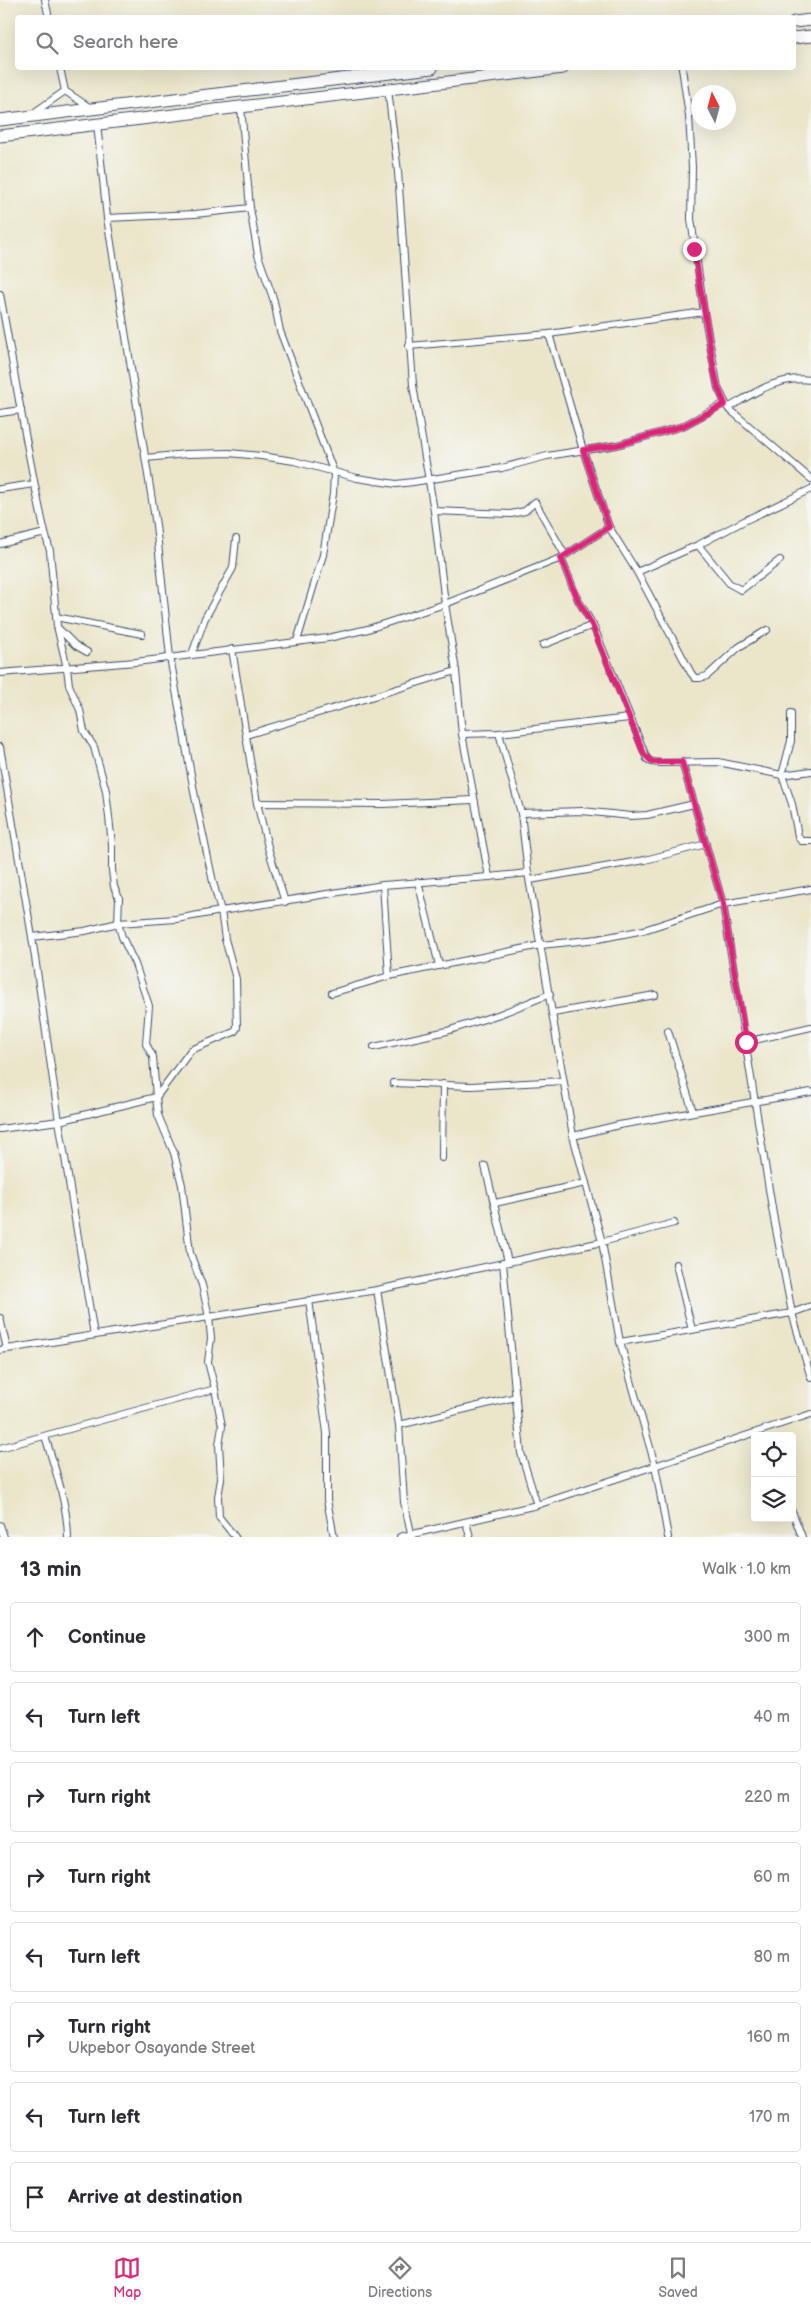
<!DOCTYPE html>
<meta charset="utf-8">
<style>
body{margin:0;font-family:"Balsamiq Sans",sans-serif;background:#f7f7f7;color:#2b2b33}
.controls{position:absolute;right:15px;bottom:15px;display:grid;overflow:hidden;border-radius:5px;box-shadow:0 5px 20px #0002}
.controls button{width:45px;height:45px;display:grid;place-items:center;padding:0;border:0;border-bottom:1px solid #e1e1e2;background:#fff;color:#2b2b33;font:25px sans-serif}
.compass{position:absolute;left:691px;top:85px;width:45px;height:45px;border-radius:50%;background:#fff;box-shadow:0 5px 20px #0002;rotate:354deg}
.stop{position:absolute;width:15px;height:15px;margin:-11px;border:4px solid #db2777;border-radius:50%;background:#fff}
.stop.end{background:#db2777;border-color:#fff;box-shadow:0 1px 5px #0008}
.list{margin:0;padding:0;list-style:none}
h2{display:flex;justify-content:space-between;align-items:center;height:65px;margin:0;padding:0 20px;font-size:21px}
h2 small{font-size:16px;font-weight:400;color:#7c7c81}
.list li{display:grid;grid-template-columns:32px 1fr auto;gap:15px;align-items:center;box-sizing:border-box;height:70px;margin:0 10px 10px;padding:0 10px;border:1px solid #e1e1e2;border-radius:5px}
.list b{display:block;font-size:19px;white-space:nowrap}
.list p{margin:0;font-size:16px;white-space:nowrap;color:#7c7c81}
.list em{font-size:16px;font-style:normal;color:#7c7c81}
.icon{flex:none;width:28px;height:28px;fill:none;stroke:currentColor;stroke-width:2;stroke-linecap:round;stroke-linejoin:round}
.map{position:relative;flex:none;width:811px;height:1537px;overflow:hidden}
.search{position:absolute;background:#fff;box-shadow:0 5px 20px #0002;left:15px;right:15px;top:15px;height:55px;display:flex;align-items:center;gap:12px;box-sizing:border-box;padding:0 18px;border-radius:5px;color:#7c7c81;font-size:19px}
.sheet{height:705px;background:#fff}
nav{display:flex;justify-content:space-around;align-items:center;box-sizing:border-box;height:70px;border-top:1px solid #e1e1e2;background:#fff;font-size:14px;color:#7c7c81}
nav a{display:grid;justify-items:center;gap:2px}
nav .on{color:#db2777}
.map>svg:first-child{display:block}
.lines{fill:none;stroke-linecap:round;stroke-linejoin:round}
.street-casing{stroke:#3a4a6e;stroke-width:8}
.highway-casing{stroke:#3a4a6e;stroke-width:13}
.street{stroke:#fff;stroke-width:6}
.highway{stroke:#fff;stroke-width:11}
.route{stroke:#db2777;stroke-width:6}
</style>
<div class="map">
<svg width="811" height="1537" viewBox="0 0 811 1537">
<rect width="100%" height="100%" fill="#f6f6f2"/>
<filter id="ink" filterUnits="userSpaceOnUse"><feTurbulence type="fractalNoise" baseFrequency=".02" numOctaves="2"/><feDisplacementMap in="SourceGraphic" scale="10" xChannelSelector="R" yChannelSelector="G"/><feConvolveMatrix kernelMatrix="1 2 1 2 8 2 1 2 1" color-interpolation-filters="sRGB"/></filter>
<filter id="wash" filterUnits="userSpaceOnUse"><feTurbulence type="fractalNoise" baseFrequency=".0096" numOctaves="4" result="noise"/><feDisplacementMap in="SourceGraphic" scale="20" xChannelSelector="R" yChannelSelector="G"/><feGaussianBlur stdDeviation="1.12" result="paint"/><feColorMatrix in="noise" values="0 0 0 0 0 0 0 0 0 0 0 0 0 0 0 0 0 1.4 0 .05"/><feComposite in="paint" operator="in"/></filter>
<g filter="url(#wash)">
<rect width="100%" height="100%" fill="#ebe6ca"/>
</g>
<g filter="url(#ink)">
<g class="lines">
<g class="street-casing">
<g id="street">
<polyline points="45,0 49,18"/>
<polyline points="60,68 65,91 92,109"/>
<polyline points="241,107 250,208"/>
<polyline points="32,114 65,91"/>
<polyline points="97,124 107,218 156,525 170,657 195,797 213,882 221,911 383,885 489,877"/>
<polyline points="107,218 195,214 250,208 258,255 274,301 280,331 334,473 333,494 323,555 297,641"/>
<path d="M 0,294 C 15,374 27,454 45,533"/>
<polyline points="704,312 718,388 728,408 811,479"/>
<polyline points="549,334 583,450 609,527 637,572 698,545 746,520 811,489"/>
<polyline points="409,346 549,334 704,312 691,219 692,167 689,116 682,68"/>
<path d="M 728,408 C 754,393 779,375 811,380"/>
<polyline points="0,413 21,410"/>
<polyline points="146,458 186,454 229,453 261,456 294,461 357,478 396,484 413,482 502,468 547,456 617,445 683,426 725,403"/>
<polyline points="0,489 34,484"/>
<polyline points="434,511 511,514 525,511 535,502 565,555"/>
<polyline points="0,544 45,533 50,551 57,626 67,668 69,685 80,710 84,731 94,747 106,791 112,844 112,870 114,887 119,898 118,923 122,937 135,964 149,1006 146,1044 153,1057 156,1097"/>
<polyline points="698,545 730,584 741,590 780,560"/>
<polyline points="561,558 578,600 593,625 647,759 652,762 660,763 718,762 782,775 811,771"/>
<polyline points="637,572 691,673 695,678 700,678 707,676 739,647 767,630"/>
<polyline points="56,617 142,634"/>
<polyline points="59,629 75,645 87,652"/>
<polyline points="543,645 593,625"/>
<polyline points="232,649 257,803 269,851 285,902"/>
<polyline points="192,654 205,618 233,568 236,539"/>
<polyline points="0,673 136,662 328,638 368,629 445,604 434,511 413,385 398,172 388,89"/>
<polyline points="791,713 791,741 782,775 792,804 798,836 801,841 811,841"/>
<polyline points="499,733 521,813 528,873 573,1136 602,1242 674,1223"/>
<polyline points="462,734 499,733 629,718"/>
<polyline points="246,735 456,671"/>
<polyline points="0,747 32,937 59,1121 94,1335"/>
<polyline points="682,762 723,904 773,1214 792,1313 811,1378"/>
<polyline points="257,803 383,804 473,800"/>
<polyline points="521,813 582,811 631,816 647,815 694,804"/>
<polyline points="528,873 489,877 462,734 456,671 445,604 561,558 609,527"/>
<polyline points="530,880 645,860 706,844"/>
<polyline points="418,882 439,965"/>
<polyline points="383,885 389,976"/>
<polyline points="32,937 85,931 118,923 176,919 221,911 225,939 236,979 237,1028 234,1032 191,1050 157,1096"/>
<polyline points="332,993 389,976 541,945 598,939 644,930 723,904 811,889"/>
<polyline points="553,1013 655,995"/>
<polyline points="668,1031 693,1112"/>
<polyline points="746,1042 811,1027"/>
<polyline points="374,1047 447,1031 500,1014 550,994"/>
<polyline points="393,1083 471,1086 563,1081"/>
<polyline points="0,1129 59,1121 156,1097 158,1115 174,1153 182,1185 190,1253 202,1285 209,1317 377,1290 602,1242 620,1342 655,1465 668,1537"/>
<polyline points="573,1136 619,1125 811,1092"/>
<polyline points="442,1158 443,1084"/>
<polyline points="485,1166 508,1262"/>
<polyline points="495,1203 586,1183"/>
<polyline points="503,1263 521,1453 537,1505"/>
<polyline points="676,1264 692,1330"/>
<polyline points="377,1290 399,1425 404,1502 412,1537"/>
<polyline points="309,1300 327,1433 327,1500 334,1537"/>
<polyline points="0,1318 7,1349 0,1350"/>
<polyline points="620,1342 792,1313 811,1306"/>
<polyline points="215,1389 222,1426 219,1445 221,1479 218,1497 219,1517 235,1537"/>
<polyline points="399,1425 516,1397"/>
<path d="M 45,1436 C 55,1469 67,1502 68,1537"/>
<polyline points="0,1448 215,1389 208,1362 211,1338 209,1317 7,1349"/>
<polyline points="792,1511 802,1537"/>
<polyline points="466,1522 470,1537"/>
<polyline points="0,1525 4,1537"/>
<polyline points="400,1537 537,1505 811,1414"/>
</g>
</g>
<g class="highway-casing">
<g id="highway">
<polyline points="794,22 811,20"/>
<polyline points="794,38 811,36"/>
<polyline points="0,120 432,68"/>
<polyline points="0,136 563,68"/>
</g>
</g>
<use href="#street" class="street"/>
<use href="#highway" class="highway"/>
</g>
</g>
<g class="lines" filter="url(#ink)">
<polyline class="route" points="694,249 714,370 718,388 725,404 683,426 617,445 583,450 609,527 561,558 578,600 592,625 644,754 652,762 682,762 723,904 746,1042"/>
</g>
</svg>
<div class="controls">
<button><svg class="icon" aria-label="locate" viewBox="0 0 24 24"><circle cx="12" cy="12" r="6"/><path d="M12 2v4M12 18v4M2 12h4M18 12h4"/></svg></button>
<button><svg class="icon" aria-label="layers" viewBox="0 0 24 24"><path d="M12 4l9 5-9 5-9-5zM3 14l9 5 9-5"/></svg></button>
</div>
<svg class="compass" viewBox="-18 -18 36 36"><path d="M0-13l5 13h-10z" fill="#e53935"/><path d="M0 13l5-13h-10z" fill="#7c7c81"/></svg>
<div class="stop" style="left:746px;top:1042px"></div>
<div class="stop end" style="left:694px;top:249px"></div>
<div class="search"><svg class="icon" aria-label="search" viewBox="0 0 24 24"><circle cx="10" cy="10" r="6"/><path d="M15 15l6 6"/></svg>Search here</div>
</div>
<section class="sheet">
<h2>13 min<small>Walk · 1.0 km</small></h2>
<ul class="list">
<li><svg class="icon" aria-label="ahead" viewBox="0 0 24 24"><path d="M12 20V5M6 11l6-6 6 6"/></svg><div><b>Continue</b></div><em>300 m</em></li>
<li><svg class="icon" aria-label="left" viewBox="0 0 24 24"><path d="M17 20v-9H6M10 6l-5 5 5 5"/></svg><div><b>Turn left</b></div><em>40 m</em></li>
<li><svg class="icon" aria-label="right" viewBox="0 0 24 24"><path d="M7 20v-9h11M14 6l5 5-5 5"/></svg><div><b>Turn right</b></div><em>220 m</em></li>
<li><svg class="icon" aria-label="right" viewBox="0 0 24 24"><path d="M7 20v-9h11M14 6l5 5-5 5"/></svg><div><b>Turn right</b></div><em>60 m</em></li>
<li><svg class="icon" aria-label="left" viewBox="0 0 24 24"><path d="M17 20v-9H6M10 6l-5 5 5 5"/></svg><div><b>Turn left</b></div><em>80 m</em></li>
<li><svg class="icon" aria-label="right" viewBox="0 0 24 24"><path d="M7 20v-9h11M14 6l5 5-5 5"/></svg><div><b>Turn right</b><p>Ukpebor Osayande Street</p></div><em>160 m</em></li>
<li><svg class="icon" aria-label="left" viewBox="0 0 24 24"><path d="M17 20v-9H6M10 6l-5 5 5 5"/></svg><div><b>Turn left</b></div><em>170 m</em></li>
<li><svg class="icon" aria-label="arrive" viewBox="0 0 24 24"><path d="M6 21V4h12l-3 4 3 4H6"/></svg><div><b>Arrive at destination</b></div></li>
</ul>
</section>
<nav>
<a class="on"><svg class="icon" aria-label="map" viewBox="0 0 24 24"><path d="M3 6l6-2 6 2 6-2v14l-6 2-6-2-6 2zM9 4v14M15 6v14"/></svg>Map</a>
<a><svg class="icon" aria-label="directions" viewBox="0 0 24 24"><path d="M12 3l9 9-9 9-9-9zM9 14v-3h6M13 9l2 2-2 2"/></svg>Directions</a>
<a><svg class="icon" aria-label="saved" viewBox="0 0 24 24"><path d="M7 4h10v16l-5-4-5 4z"/></svg>Saved</a>
</nav>
